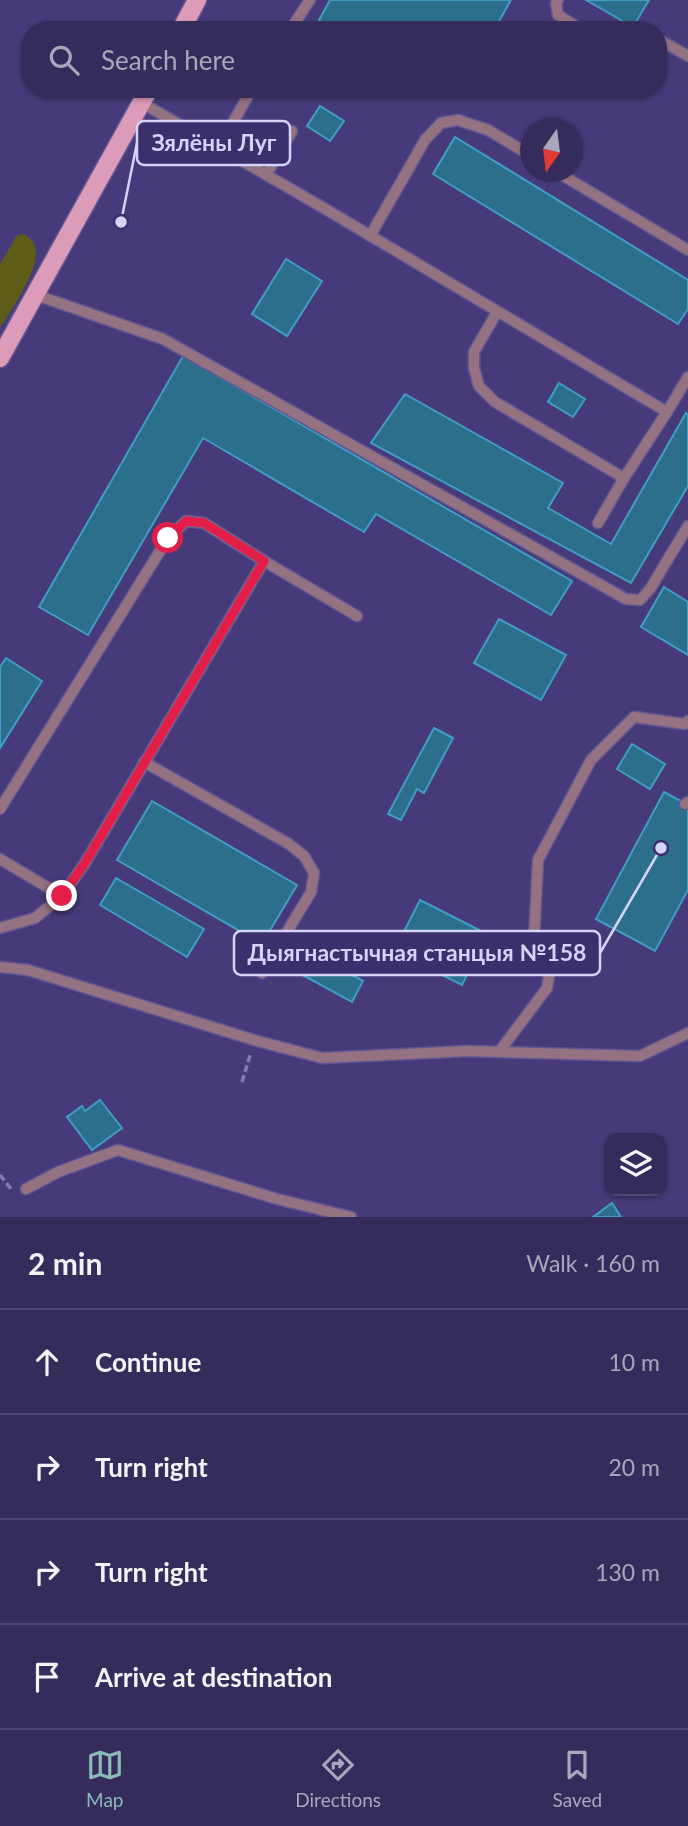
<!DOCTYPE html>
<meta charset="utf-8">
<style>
body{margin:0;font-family:Lato,sans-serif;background:#3d3462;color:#f1f3f6}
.controls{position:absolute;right:21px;bottom:21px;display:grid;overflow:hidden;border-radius:14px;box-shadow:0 2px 5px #0004}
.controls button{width:63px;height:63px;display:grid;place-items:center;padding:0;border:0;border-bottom:2px solid #4f4872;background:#352c5c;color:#f1f3f6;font:35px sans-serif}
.compass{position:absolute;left:520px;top:119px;width:63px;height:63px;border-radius:50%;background:#352c5c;box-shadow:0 2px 5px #0004;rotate:194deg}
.stop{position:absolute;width:21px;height:21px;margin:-16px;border:5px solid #e11d48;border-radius:50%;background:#fff}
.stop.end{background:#e11d48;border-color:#fff;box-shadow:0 2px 7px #0008}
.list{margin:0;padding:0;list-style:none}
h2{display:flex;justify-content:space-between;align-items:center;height:91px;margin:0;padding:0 28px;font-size:30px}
h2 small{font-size:23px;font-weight:400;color:#aaa7bb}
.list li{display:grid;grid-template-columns:46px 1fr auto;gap:21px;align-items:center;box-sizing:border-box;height:105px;padding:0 28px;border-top:2px solid #4f4872}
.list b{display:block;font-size:26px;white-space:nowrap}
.list em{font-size:23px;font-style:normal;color:#aaa7bb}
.icon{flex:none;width:38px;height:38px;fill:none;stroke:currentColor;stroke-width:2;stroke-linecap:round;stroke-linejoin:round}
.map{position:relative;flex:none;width:688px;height:1217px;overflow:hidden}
.search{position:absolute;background:#352c5c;box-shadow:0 2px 5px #0004;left:21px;right:21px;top:21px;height:77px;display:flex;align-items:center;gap:18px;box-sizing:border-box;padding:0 24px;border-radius:28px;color:#aaa7bb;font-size:26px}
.sheet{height:511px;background:#352c5c}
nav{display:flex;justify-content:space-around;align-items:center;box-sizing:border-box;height:98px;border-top:2px solid #4f4872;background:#352c5c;font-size:19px;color:#aaa7bb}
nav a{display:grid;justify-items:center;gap:4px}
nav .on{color:#8bbbb9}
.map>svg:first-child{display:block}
.green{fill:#5d5d17}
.building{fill:#2c6f8c;stroke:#409dc4;stroke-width:2}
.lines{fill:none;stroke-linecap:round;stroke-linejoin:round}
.service-casing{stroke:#615691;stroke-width:13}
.primary-casing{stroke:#615691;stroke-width:21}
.path{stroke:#857cb1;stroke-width:3.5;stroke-dasharray:7 3.5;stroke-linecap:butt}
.service{stroke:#947281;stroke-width:10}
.primary{stroke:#dd9bba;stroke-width:18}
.route{stroke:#e11d48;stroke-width:9}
.leader{fill:none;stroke:#d6d3f9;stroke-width:2.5}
.callout-dot{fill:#d6d3f9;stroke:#3c2f6e;stroke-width:2.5}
.callout{fill:#3c2f6e;stroke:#d6d3f9;stroke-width:2.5}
.callout-label{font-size:23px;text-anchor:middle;font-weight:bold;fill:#d6d3f9}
</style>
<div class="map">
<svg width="688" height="1217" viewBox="0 0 688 1217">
<rect width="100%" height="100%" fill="#473a7a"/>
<path class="green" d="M 24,234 C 27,237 31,239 33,242 C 46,263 11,309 0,328 L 0,264 L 17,235 Z"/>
<g class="building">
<polygon points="330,0 511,0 494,30 335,30 319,20"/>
<polygon points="586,0 649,0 633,27"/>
<polygon points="320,106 344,121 330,141 307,126"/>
<polygon points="455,137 688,280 688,309 678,324 433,174"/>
<polygon points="286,259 322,281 287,336 252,314"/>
<polygon points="183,356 572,581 551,615 376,514 364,532 203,438 88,635 39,607"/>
<polygon points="559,383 585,399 573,417 548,402"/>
<polygon points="405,394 563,483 548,508 611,544 686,413 688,415 688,486 631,583 371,443"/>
<polygon points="664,587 688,602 688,655 641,627"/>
<polygon points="499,619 566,655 541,700 474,663"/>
<polygon points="6,658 42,681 0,748 0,667"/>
<polygon points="434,728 453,738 424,793 417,789 401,820 388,814"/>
<polygon points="632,744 665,764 650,789 617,769"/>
<polygon points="664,792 688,805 688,890 655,951 596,919"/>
<polygon points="152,801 297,885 262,944 117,860"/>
<polygon points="116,878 204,929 187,957 100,905"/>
<polygon points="420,900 487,934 462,985 394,951"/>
<polygon points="298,945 363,981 352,1002 286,966"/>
<polygon points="100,1100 122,1128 92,1150 67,1117 82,1106 85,1111"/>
<polygon points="612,1203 621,1217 593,1217"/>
</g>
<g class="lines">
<g class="service-casing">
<g id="service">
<polyline points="558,0 556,3 558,15 582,30"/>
<polyline points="290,30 310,0"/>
<polyline points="663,42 688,56"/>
<polyline points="142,103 322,207 667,412 688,377"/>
<polyline points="219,147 252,89"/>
<polyline points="557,172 688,250"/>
<polyline points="266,175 292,131"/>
<polyline points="370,236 425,140 441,123 458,120 488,130 530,155"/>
<polyline points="36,295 163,339 626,599 640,600 650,589 688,526"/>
<polyline points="497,312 474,352 474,368 479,386 495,402 624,478 667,412"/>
<polyline points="598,523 624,478"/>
<polyline points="144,762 289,844 304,856 314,873 311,892 262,973"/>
<polyline points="685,804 688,802"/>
<polyline points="0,809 168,538 186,521 204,523 264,561 357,616"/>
<polyline points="0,859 62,896"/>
<polyline points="0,928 35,918 62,896 85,863 264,561"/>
<polyline points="0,967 28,970 254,1040 322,1058 468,1051 640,1056 688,1033"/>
<polyline points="499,1052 547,988 551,963 534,940 538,860 591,760 634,717 685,724 688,721"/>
<polyline points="26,1189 58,1172 118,1150 277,1199 351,1217"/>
</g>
</g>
<g class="primary-casing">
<g id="primary">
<polyline points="181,30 197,0"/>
<polyline points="0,358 149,89"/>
</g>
</g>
<g class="path">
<polyline points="242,1082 251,1052"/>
<polyline points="0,1175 12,1190"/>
</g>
<use href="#service" class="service"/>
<use href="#primary" class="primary"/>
</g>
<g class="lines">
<polyline class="route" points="62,896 85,863 264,561 204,523 186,521 168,538"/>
</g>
<path class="leader" d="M121 222L137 143M661 848L600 953"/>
<g class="callout-dot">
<circle cx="121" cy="222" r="7"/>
<circle cx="661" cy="848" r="7"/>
</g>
<g class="callout">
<rect x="137" y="121" width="153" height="44" rx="7"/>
<rect x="234" y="931" width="366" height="44" rx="7"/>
</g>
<g class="callout-label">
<text x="214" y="151">Зялёны Луг</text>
<text x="417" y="961">Дыягнастычная станцыя №158</text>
</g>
</svg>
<div class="controls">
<button><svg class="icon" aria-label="layers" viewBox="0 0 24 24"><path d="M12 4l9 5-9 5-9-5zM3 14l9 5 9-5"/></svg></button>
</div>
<svg class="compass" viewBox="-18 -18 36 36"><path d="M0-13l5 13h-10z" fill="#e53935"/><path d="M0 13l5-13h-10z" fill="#aaa7bb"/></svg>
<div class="stop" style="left:168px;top:538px"></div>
<div class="stop end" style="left:62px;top:896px"></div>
<div class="search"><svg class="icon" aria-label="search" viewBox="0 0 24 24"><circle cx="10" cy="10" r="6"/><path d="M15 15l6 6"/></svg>Search here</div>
</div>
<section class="sheet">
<h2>2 min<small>Walk · 160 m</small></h2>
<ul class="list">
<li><svg class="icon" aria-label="ahead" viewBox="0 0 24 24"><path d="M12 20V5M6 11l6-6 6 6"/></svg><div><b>Continue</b></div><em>10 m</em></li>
<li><svg class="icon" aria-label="right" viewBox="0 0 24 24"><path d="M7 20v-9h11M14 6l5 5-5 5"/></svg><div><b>Turn right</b></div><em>20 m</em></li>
<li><svg class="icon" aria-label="right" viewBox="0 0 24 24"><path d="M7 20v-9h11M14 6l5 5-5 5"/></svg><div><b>Turn right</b></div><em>130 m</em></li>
<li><svg class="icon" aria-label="arrive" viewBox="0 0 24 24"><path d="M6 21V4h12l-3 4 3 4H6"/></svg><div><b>Arrive at destination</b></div></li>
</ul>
</section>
<nav>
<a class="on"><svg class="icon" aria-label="map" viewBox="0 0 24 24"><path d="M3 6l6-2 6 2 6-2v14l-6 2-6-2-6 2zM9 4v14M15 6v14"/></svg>Map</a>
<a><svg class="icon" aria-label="directions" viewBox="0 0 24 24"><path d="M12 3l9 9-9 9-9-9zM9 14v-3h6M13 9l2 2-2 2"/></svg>Directions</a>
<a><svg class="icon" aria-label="saved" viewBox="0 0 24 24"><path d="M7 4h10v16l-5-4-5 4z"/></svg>Saved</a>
</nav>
